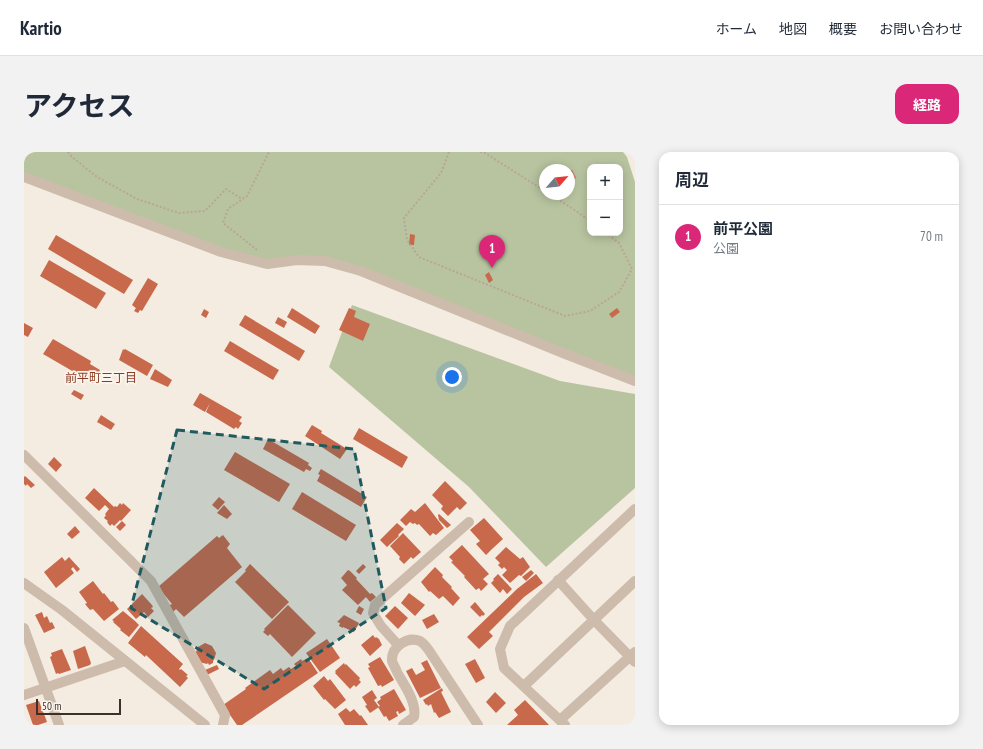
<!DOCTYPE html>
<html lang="ja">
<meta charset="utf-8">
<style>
body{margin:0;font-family:"PT Sans Narrow","Noto Sans JP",sans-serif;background:#f2f2f3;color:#1f2937}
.controls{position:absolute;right:12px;top:12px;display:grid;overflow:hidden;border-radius:8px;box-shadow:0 2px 10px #0003}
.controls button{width:36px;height:36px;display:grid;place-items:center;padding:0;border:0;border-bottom:1px solid #e0e1e3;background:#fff;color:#1f2937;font:20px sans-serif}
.compass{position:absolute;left:515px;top:12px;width:36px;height:36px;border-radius:50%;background:#fff;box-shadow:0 2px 10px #0003;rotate:62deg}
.scale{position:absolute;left:12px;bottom:10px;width:85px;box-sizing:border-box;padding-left:4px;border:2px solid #3b302b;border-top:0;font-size:11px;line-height:14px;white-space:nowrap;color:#3b302b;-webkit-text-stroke:3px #fbf5ee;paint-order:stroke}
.you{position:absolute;left:428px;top:225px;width:14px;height:14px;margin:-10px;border:3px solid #fff;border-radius:50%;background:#1a73e8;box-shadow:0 0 0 6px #1a73e833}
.badge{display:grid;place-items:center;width:26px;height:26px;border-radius:50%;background:#db2777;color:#fff;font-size:13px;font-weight:700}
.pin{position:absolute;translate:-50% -33px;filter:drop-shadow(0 1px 2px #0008)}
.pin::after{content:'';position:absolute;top:21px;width:14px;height:12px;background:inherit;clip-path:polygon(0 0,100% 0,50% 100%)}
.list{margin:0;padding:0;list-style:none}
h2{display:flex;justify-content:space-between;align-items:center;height:52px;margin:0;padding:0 16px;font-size:17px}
h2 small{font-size:13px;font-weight:400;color:#747a83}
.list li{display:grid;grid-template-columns:26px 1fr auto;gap:12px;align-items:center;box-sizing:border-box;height:64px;padding:0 16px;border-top:1px solid #e0e1e3}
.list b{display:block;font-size:15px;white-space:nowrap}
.list p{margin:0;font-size:13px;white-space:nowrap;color:#747a83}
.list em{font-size:13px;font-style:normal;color:#747a83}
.map{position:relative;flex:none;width:611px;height:573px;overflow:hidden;border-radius:12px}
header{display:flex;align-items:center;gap:24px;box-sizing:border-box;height:56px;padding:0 20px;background:#fff;border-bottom:1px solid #e0e1e3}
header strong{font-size:19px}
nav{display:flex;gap:22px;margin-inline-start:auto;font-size:14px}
.intro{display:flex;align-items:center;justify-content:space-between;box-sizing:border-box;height:96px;padding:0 24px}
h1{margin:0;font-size:28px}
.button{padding:10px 18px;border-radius:12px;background:#db2777;color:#fff;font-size:14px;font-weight:700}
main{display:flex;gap:24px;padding:0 24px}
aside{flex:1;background:#fff;border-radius:12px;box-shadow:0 2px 10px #0003}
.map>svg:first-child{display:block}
.green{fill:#b8c4a0;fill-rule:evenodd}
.building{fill:#c8694b}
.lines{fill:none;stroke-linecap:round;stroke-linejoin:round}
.path{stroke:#b9a596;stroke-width:2;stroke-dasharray:2 2;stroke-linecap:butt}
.minor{stroke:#cdbbac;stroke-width:10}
.marked{fill:#1f5a5e;fill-opacity:0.2;stroke:#1f5a5e;stroke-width:3;stroke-dasharray:8 5;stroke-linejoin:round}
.labels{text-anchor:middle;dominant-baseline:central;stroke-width:3.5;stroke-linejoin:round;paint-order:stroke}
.neighbourhood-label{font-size:12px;fill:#8c3b22;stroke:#fbf5ee}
</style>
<header>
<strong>Kartio</strong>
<nav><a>ホーム</a><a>地図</a><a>概要</a><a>お問い合わせ</a></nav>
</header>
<div class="intro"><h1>アクセス</h1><a class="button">経路</a></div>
<main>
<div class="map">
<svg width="611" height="573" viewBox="0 0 611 573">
<rect width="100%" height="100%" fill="#f4ebe1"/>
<g class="green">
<path d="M 0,0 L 599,0 L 603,5 L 611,30 L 611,228 L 301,109 L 243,112 L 0,25 ZM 566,15 L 596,15 L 596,81 L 566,81 ZM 521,18 L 545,18 L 545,42 L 521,42 Z"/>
<polygon points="328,153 536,229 611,242 611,336 522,415 445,335 305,215"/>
</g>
<g class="building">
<polygon points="548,18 552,26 545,30 545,19"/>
<polygon points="386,82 391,83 390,93 385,93"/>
<polygon points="32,83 109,128 100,142 24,97"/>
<polygon points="25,108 82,141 72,157 16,124"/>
<polygon points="465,120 469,128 465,131 461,123"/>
<polygon points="124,126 134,132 118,159 116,158 114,161 110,159 112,156 113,157 108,153"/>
<polygon points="268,156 296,174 291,182 263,165"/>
<polygon points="325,156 332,159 330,165 346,172 339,189 315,178"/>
<polygon points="593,156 596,160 588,166 585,162"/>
<polygon points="180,157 185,160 182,166 177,163"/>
<polygon points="221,163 281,199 275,209 215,173"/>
<polygon points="254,165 263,170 260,176 251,171"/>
<polygon points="0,171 9,176 4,185 0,183"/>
<polygon points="29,187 67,209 66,212 76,218 69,231 19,202"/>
<polygon points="206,189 255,218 249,228 200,199"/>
<polygon points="99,197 100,198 101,197 129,213 123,224 95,208"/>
<polygon points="131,217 148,228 144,235 126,227"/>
<polygon points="50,238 60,243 57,248 47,242"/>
<polygon points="176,241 218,265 215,269 218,271 214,277 212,275 210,277 182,260 186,251 181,260 169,253"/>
<polygon points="77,263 91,272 87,278 73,270"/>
<polygon points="288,273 298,279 297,281 323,297 316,307 281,284"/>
<polygon points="335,276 384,305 378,316 329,287"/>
<polygon points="244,287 285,311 284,313 288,316 286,319 282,317 280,320 239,297"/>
<polygon points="211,300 266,332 255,350 200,318"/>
<polygon points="30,305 38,313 32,320 24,312"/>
<polygon points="297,317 343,345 337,355 293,329 296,323 294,322"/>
<polygon points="1,324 11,333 7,336 3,332 2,334 0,332 0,325"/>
<polygon points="421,329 443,351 436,358 433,355 424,364 417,357 419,354 408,343"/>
<polygon points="70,336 90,355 91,354 93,355 96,351 98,353 99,351 107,358 97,369 96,368 90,374 88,372 86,374 83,370 84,369 80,366 82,363 81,362 85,357 81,353 75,359 61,346"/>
<polygon points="278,340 332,373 322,389 268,357"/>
<polygon points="195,345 201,350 194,358 188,353"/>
<polygon points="401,351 420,376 412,383 409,381 406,384 395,372 393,373 391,371 389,372 386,370 382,374 376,368 387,357 391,360"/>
<polygon points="200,353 208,362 203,367 193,361"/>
<polygon points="415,362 427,373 423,376 415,368 414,363"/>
<polygon points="460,366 479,387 468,397 459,387 468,397 462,403 452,392 456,389 446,378"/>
<polygon points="98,369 102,373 96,379 92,375"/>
<polygon points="373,371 380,377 374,383 375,384 363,395 356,388"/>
<polygon points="51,374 56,380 48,387 43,382"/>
<polygon points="379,381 397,400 389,407 387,405 380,412 375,407 376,405 366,394"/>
<polygon points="199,383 206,392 203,396 218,415 160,465 152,457 149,460 144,454 148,452 134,435 193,384 195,386"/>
<polygon points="438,393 465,422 459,427 464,432 457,439 455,436 452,438 440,425 441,424 427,410 429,409 425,405"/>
<polygon points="482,395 496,407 499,405 506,415 497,424 495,423 486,431 478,423 483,418 480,415 478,417 474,413 476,411 471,406"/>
<polygon points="38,405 41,409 45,405 56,417 53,420 49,415 47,417 50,421 32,436 20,420"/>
<polygon points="226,412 265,450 248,467 211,430 222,419 221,418"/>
<polygon points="339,412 342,415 335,422 332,419"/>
<polygon points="411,415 419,423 418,425 428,435 427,436 436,446 429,454 419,444 415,447 406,439 405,440 397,430"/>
<polygon points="324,418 326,419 333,426 332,427 346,442 348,441 352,445 346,450 342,445 334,453 318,438 323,433 317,426 318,425"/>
<polygon points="507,418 510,421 502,429 498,425"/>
<polygon points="474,422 488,437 483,442 479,437 476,441 467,431 470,428 469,427"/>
<polygon points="512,422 519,431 500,445 465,480 469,484 455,497 443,485 493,437"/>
<polygon points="69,429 79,442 80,441 87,450 89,449 95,457 80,469 69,457 66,458 61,452 63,451 55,440"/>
<polygon points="385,441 401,453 391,464 377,451"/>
<polygon points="118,442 128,453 129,455 127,456 130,459 124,465 120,460 112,467 103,457"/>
<polygon points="451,450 461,462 459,464 458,463 456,465 446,455"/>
<polygon points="264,453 292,481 268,505 246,482 244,484 239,480 241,478 240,477"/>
<polygon points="335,454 340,457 337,463 332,460"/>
<polygon points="371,454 384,466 374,477 361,464"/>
<polygon points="99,459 111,469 110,470 111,469 115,473 105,485 96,478 97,477 89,470 90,469 88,468"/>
<polygon points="18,460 20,466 23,464 26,471 28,470 31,476 20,481 11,463"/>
<polygon points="410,462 415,470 403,477 398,468"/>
<polygon points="320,463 335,471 330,480 319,475 319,476 315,474 316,471 313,470"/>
<polygon points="117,474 159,512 155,517 156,518 157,517 164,523 162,524 164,526 156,535 123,504 122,503 121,505 104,491"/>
<polygon points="349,483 351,486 352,485 355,487 358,493 346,504 337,493"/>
<polygon points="303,487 316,506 296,520 282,501"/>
<polygon points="181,491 188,494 192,501 190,508 189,509 189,511 185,513 184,511 183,512 175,510 171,502 174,495"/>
<polygon points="61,494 67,511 66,513 54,517 49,499"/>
<polygon points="38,497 47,518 35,522 34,521 32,522 26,505 28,504 27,501"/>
<polygon points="356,505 370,528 358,535 357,533 354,534 344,516 346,515 344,512"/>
<polygon points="284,506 294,521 218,573 213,573 199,553 222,537 221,536 246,518 249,522 257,516 259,519 265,515 267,517 272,514 270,512 277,507 278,509"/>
<polygon points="451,507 461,526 452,531 441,512"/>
<polygon points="403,508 417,536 396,546 382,519 388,516 392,523 401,518 397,511"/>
<polygon points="320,511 321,513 322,512 336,526 335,528 337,530 332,535 330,533 326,537 311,521 312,520 311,519"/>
<polygon points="193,513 195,517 183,523 181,518"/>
<polygon points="300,524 304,529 306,527 322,548 311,557 301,547 300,548 289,534"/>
<polygon points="418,536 419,539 417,540 427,560 415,566 411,560 410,561 407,552 404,554 403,552 402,553 399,548"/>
<polygon points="370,537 382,558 375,562 374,559 372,560 374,564 365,569 362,564 360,565 354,555 356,554 353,550 357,547 356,545"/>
<polygon points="348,538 353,546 350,548 355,555 346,561 341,554 343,553 338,545"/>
<polygon points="471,540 482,551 472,561 462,550"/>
<polygon points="501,548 525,573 483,573 494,563 490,558"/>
<polygon points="15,549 23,570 14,573 9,573 2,553"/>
<polygon points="322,556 326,560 330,557 336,564 337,563 344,573 321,573 314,562"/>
</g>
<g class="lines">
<g class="path">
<polyline points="44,0 47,4 73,25 113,47 155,61 181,59 202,37 218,47"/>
<polyline points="425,0 417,21 380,66 383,88 395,105 541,164 566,159 595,140 608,117 595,91 582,81"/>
<polyline points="456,0 461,1 521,39"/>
<polyline points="526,42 552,59 566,69"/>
<polyline points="233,98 199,71 204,57 223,44 245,0"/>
</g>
<g class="minor">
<polyline points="0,25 197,100 243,112 273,108 301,109 337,119 539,201 611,229"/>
<polyline points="0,303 127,429 201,563 199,573"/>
<polyline points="534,428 570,468 611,510"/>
<polyline points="0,431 38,458 181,573"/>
<polyline points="0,476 35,573"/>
<polyline points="374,493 357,474 349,461 351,453 445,370"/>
<polyline points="500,534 611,429"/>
<polyline points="0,543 101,509"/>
<polyline points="536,568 611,500"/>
<path d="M 379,573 L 390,565 C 393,550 380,533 373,520 C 372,517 369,512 368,509 C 367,495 383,484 396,489 C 401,492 403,496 406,500 L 454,573"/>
<polyline points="541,573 480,516 476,497 486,474 611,357"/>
</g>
</g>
<path class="marked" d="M 153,278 L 330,297 L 362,456 L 240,537 L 107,456 Z"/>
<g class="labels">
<g class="neighbourhood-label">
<text x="77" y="225">前平町三丁目</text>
</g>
</g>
</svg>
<div class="controls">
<button>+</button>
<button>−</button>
</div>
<svg class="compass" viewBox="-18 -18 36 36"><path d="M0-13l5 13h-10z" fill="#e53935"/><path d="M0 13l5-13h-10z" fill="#747a83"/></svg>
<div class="scale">50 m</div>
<div class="you"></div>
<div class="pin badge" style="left:468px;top:116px">1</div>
</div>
<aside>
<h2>周辺<small></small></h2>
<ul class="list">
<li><span class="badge">1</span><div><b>前平公園</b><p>公園</p></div><em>70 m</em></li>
</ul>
</aside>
</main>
